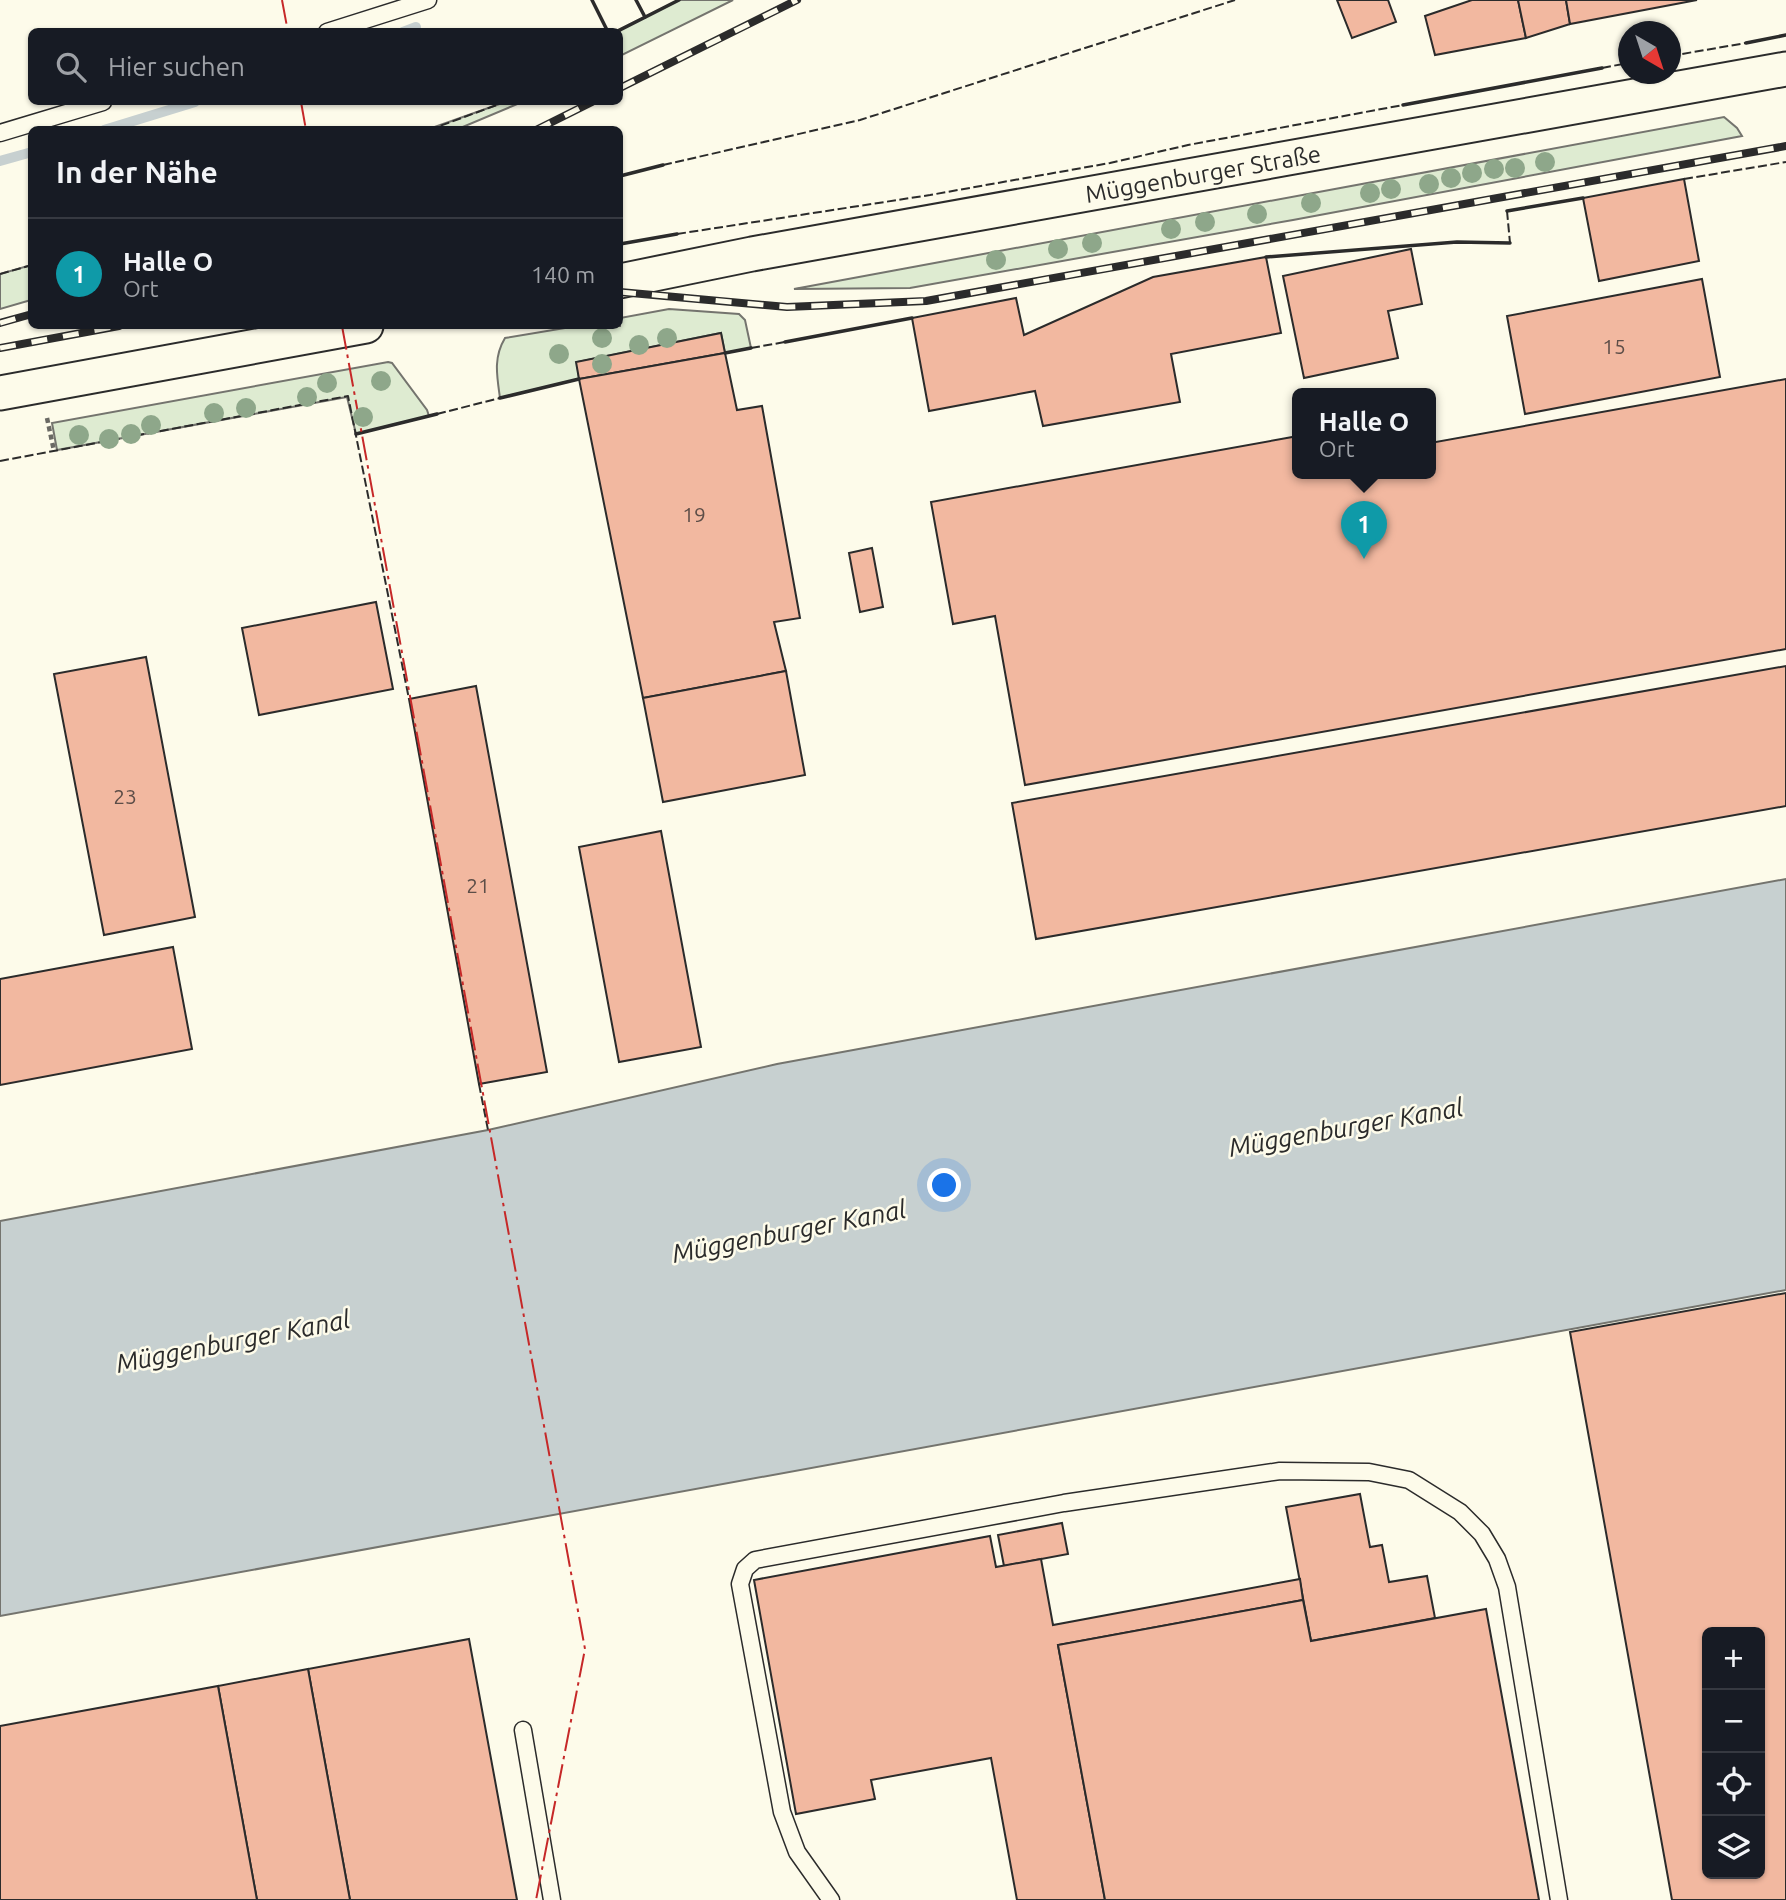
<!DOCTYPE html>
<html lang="de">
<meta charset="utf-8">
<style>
body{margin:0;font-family:Ubuntu,sans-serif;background:#20242c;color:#f1f3f6}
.controls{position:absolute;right:21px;bottom:21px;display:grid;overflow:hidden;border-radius:10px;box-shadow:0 2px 5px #0004}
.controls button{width:63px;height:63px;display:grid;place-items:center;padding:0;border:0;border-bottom:2px solid #363941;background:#171b24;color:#f1f3f6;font:35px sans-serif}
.compass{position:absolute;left:1618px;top:21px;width:63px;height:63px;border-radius:50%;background:#171b24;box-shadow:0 2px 5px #0004;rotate:141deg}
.you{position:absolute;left:945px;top:1186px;width:24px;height:24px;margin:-18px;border:5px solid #fff;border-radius:50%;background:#1a73e8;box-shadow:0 0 0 10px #1a73e833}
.badge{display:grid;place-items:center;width:46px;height:46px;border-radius:50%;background:#d93025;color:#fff;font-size:23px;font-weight:700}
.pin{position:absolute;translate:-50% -58px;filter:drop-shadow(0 2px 4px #0008)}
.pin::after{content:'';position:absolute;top:37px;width:24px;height:21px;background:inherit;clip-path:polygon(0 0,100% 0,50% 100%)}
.popup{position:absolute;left:1292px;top:388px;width:144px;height:91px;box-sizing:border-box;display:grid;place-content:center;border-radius:10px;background:#171b24;filter:drop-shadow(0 2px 5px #0005);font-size:23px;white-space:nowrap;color:#9ea1a6}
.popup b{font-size:26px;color:#f1f3f6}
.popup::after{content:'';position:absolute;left:50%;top:100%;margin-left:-14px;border:14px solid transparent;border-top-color:#171b24}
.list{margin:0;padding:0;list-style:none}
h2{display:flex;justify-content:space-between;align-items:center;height:91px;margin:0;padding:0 28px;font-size:30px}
h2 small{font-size:23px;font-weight:400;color:#9ea1a6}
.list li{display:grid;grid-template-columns:46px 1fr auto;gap:21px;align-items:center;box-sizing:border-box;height:112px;padding:0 28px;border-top:2px solid #363941}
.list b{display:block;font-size:26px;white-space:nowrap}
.list p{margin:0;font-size:23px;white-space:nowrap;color:#9ea1a6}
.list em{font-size:23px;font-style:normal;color:#9ea1a6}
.icon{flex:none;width:38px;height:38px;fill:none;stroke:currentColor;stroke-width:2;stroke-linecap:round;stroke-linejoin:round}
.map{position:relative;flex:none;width:1786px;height:1900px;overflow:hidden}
.search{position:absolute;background:#171b24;box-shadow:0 2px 5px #0004;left:28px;top:28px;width:595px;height:77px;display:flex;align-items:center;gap:18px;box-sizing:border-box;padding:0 24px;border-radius:10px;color:#9ea1a6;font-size:26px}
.panel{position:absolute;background:#171b24;box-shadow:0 2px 5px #0004;left:28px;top:126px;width:595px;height:203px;border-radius:10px}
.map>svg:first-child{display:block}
.green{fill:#deebd1;stroke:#74746e;stroke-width:2}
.water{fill:#c7d0d0;stroke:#74746e;stroke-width:2}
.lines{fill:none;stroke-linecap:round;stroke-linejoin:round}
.stream{stroke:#c7d0d0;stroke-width:10}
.building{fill:#f2b8a0;stroke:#2b2b2b;stroke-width:2;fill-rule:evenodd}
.lane-casing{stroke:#2b2b2b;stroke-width:19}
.street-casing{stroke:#2b2b2b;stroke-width:37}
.path{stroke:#6a6964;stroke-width:4.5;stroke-dasharray:5 3.5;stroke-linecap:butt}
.lane{stroke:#fdfbea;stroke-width:16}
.street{stroke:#fdfbea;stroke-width:33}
.rail-casing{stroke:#2b2b2b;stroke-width:8}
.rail{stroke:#fdfbea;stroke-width:5;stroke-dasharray:16;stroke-linecap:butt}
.fence{stroke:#2b2b2b;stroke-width:2;stroke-dasharray:9 3.5;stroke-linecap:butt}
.wall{stroke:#2b2b2b;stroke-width:3.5}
.power{stroke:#c62828;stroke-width:2;stroke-dasharray:24 5 3.5 5;stroke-linecap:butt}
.tree{fill:#8ea78a}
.labels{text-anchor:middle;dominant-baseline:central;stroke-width:5;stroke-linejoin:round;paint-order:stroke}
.number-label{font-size:21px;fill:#5d4e48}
.street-label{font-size:24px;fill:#2b2b2b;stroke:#fdfbea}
.water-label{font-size:26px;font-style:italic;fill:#2b2b2b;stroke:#fdfbea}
</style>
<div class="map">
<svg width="1786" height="1900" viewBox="0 0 1786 1900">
<rect width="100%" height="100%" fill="#fdfbea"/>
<g class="green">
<polygon points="679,0 733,0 620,56 620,32 616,31"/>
<polygon points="505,102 522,102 458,129 429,129"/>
<polygon points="1724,117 1737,128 1742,136 1293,220 910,288 794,289"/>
<polygon points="31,265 31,300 0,309 0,274"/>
<path d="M 669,309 L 739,314 L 745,320 L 751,348 L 725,353 L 721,333 L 577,362 L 579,379 L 500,398 C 497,376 493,358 505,338 L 577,326 L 620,326 L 620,318 Z"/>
<polygon points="388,362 392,363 427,410 429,416 356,434 347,397 57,450 52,423"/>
</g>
<polygon class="water" points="1786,879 1786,1290 0,1616 0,1221 488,1130 777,1064"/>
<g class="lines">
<g class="stream">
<polyline points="403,32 416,27"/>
<polyline points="104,130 195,102"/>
<polyline points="0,161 32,152"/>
</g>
</g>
<g class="building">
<polygon points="1337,0 1388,0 1396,22 1352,38"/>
<polygon points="1472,0 1518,0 1526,38 1435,55 1425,16"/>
<polygon points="1518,0 1566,0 1570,24 1526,38"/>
<polygon points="1566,0 1697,0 1570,24"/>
<polygon points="1684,179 1699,261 1599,281 1583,198"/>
<polygon points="1411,249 1422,304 1388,311 1398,358 1304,378 1283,276"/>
<polygon points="1266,257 1281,333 1171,354 1180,402 1043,426 1035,391 929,411 912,318 1016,298 1024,335 1153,277"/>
<polygon points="1702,279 1720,377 1525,414 1507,316"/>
<polygon points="721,333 725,353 579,379 576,362"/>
<polygon points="725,353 737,410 762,406 800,618 774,622 786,671 643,698 579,379"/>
<polygon points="1786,379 1786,649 1025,785 995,616 953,624 931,502 1298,436 1298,473 1430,473 1430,443"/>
<polygon points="872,548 883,607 860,612 849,553"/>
<polygon points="376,602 393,689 259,715 242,628"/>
<polygon points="146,657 195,917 104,935 54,674"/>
<polygon points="1786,666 1786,806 1036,939 1012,803"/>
<polygon points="786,671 805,775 663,802 643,698"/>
<polygon points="476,686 547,1072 479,1084 409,699"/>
<polygon points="661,831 701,1047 619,1062 579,847"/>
<polygon points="173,947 192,1049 0,1085 0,979"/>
<path d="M 1786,1293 L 1786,1900 L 1672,1900 L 1570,1332 ZM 1707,1632 L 1760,1632 L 1760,1874 L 1707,1874 Z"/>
<polygon points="1360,1494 1370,1547 1382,1545 1389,1582 1427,1576 1435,1618 1311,1641 1286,1507"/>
<polygon points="1062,1523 1068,1554 1004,1566 998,1535"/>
<polygon points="990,1536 996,1567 1041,1559 1053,1625 1300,1579 1303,1600 1058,1645 1105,1900 1017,1900 991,1758 871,1780 875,1799 796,1814 754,1580"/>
<polygon points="1303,1600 1311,1641 1486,1609 1539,1900 1105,1900 1058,1645"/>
<polygon points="469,1639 517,1900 350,1900 308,1669"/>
<polygon points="308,1669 350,1900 257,1900 218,1686"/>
<polygon points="218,1686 257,1900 0,1900 0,1726"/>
</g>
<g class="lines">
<g class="lane-casing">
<g id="lane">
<polyline points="327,32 428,0"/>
<polyline points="0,133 103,102"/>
<polyline points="523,1730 552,1900"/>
<polyline points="831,1900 797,1852 782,1812 740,1584 745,1569 755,1560 1064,1503 1280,1471 1369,1472 1409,1480 1460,1512 1482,1534 1497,1559 1507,1587 1559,1900"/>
</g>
</g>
<g class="street-casing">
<g id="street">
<polyline points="620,281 752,254 1786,69"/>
<polyline points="0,393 366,326"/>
</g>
</g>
<polyline class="path" points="47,418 54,451"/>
<use href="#lane" class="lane"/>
<use href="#street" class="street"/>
<g class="rail-casing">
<g id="rail">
<polyline points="620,88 797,0"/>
<polyline points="536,130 592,102"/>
<polyline points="620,292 787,307 926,301 1786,146"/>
<polyline points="0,323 32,314"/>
<polyline points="0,348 119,326"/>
</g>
</g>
<use href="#rail" class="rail"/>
<g class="fence">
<polyline points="1670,56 1746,43"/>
<polyline points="1602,68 1628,63"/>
<polyline points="429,130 505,102"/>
<polyline points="663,165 860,120 1235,0"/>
<polyline points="1684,179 1786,162"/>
<polyline points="1507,211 1510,243"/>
<polyline points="677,234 930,195 1110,163 1188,145 1403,105"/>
<polyline points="0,274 32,265"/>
<polyline points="751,348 785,342"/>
<polyline points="437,414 500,398"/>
<polyline points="0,461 348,396 409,699"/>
<polyline points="479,1084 488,1130"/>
</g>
<g class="wall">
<polyline points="592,0 608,32"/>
<polyline points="636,0 645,17"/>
<polyline points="616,32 679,0"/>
<polyline points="1746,43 1786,35"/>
<polyline points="1403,105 1602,68"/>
<polyline points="620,176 663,165"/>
<polyline points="1507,211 1583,198"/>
<polyline points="620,244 677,234"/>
<polyline points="1266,257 1457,242 1510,243"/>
<polyline points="785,342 912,318"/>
<polyline points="725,353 751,348"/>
<polyline points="500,398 579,379"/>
<polyline points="356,434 437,414"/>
</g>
<g class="power">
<polyline points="282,0 288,32"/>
<polyline points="301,102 306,130"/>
<polyline points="342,326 585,1649 536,1900"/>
</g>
</g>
<g class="tree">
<circle cx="1545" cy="162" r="10"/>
<circle cx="1515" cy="168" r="10"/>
<circle cx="1494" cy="169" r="10"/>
<circle cx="1472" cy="173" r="10"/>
<circle cx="1451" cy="178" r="10"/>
<circle cx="1429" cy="184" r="10"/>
<circle cx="1391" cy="189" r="10"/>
<circle cx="1370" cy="193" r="10"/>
<circle cx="1311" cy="203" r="10"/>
<circle cx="1257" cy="214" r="10"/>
<circle cx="1205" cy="222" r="10"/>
<circle cx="1171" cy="229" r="10"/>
<circle cx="1092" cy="243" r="10"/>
<circle cx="1058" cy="249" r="10"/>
<circle cx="996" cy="260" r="10"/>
<circle cx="602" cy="338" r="10"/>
<circle cx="667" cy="338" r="10"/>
<circle cx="639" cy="345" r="10"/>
<circle cx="559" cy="354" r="10"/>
<circle cx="602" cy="364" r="10"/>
<circle cx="381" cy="381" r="10"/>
<circle cx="327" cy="383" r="10"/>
<circle cx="307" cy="397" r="10"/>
<circle cx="246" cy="408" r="10"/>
<circle cx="214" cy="413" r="10"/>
<circle cx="363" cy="417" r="10"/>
<circle cx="151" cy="425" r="10"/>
<circle cx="131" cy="434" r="10"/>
<circle cx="79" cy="435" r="10"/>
<circle cx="109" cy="439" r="10"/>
</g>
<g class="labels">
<g class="number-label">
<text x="1614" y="346">15</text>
<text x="694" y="514">19</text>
<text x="125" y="796">23</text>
<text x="478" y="885">21</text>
</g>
<g class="street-label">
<text transform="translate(1203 174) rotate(-10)">Müggenburger Straße</text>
</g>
<g class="water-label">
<text transform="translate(1346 1127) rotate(-10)">Müggenburger Kanal</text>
<text transform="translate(789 1231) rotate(-11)">Müggenburger Kanal</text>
<text transform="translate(233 1341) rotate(-11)">Müggenburger Kanal</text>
</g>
</g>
</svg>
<div class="controls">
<button>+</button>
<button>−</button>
<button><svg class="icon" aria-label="locate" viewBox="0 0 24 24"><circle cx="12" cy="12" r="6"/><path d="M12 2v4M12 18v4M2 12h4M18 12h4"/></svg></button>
<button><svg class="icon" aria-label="layers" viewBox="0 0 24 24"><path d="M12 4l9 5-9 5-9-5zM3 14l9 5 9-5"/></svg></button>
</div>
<svg class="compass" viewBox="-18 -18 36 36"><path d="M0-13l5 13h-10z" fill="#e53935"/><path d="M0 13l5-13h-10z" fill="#9ea1a6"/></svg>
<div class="you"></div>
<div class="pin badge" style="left:1364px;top:559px;background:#0f9aa8">1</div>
<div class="popup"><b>Halle O</b>Ort</div>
<div class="search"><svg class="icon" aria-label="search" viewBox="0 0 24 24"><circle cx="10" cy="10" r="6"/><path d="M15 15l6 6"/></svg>Hier suchen</div>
<section class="panel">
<h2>In der Nähe<small></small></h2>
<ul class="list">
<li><span class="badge" style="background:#0f9aa8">1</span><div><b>Halle O</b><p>Ort</p></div><em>140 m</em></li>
</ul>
</section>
</div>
